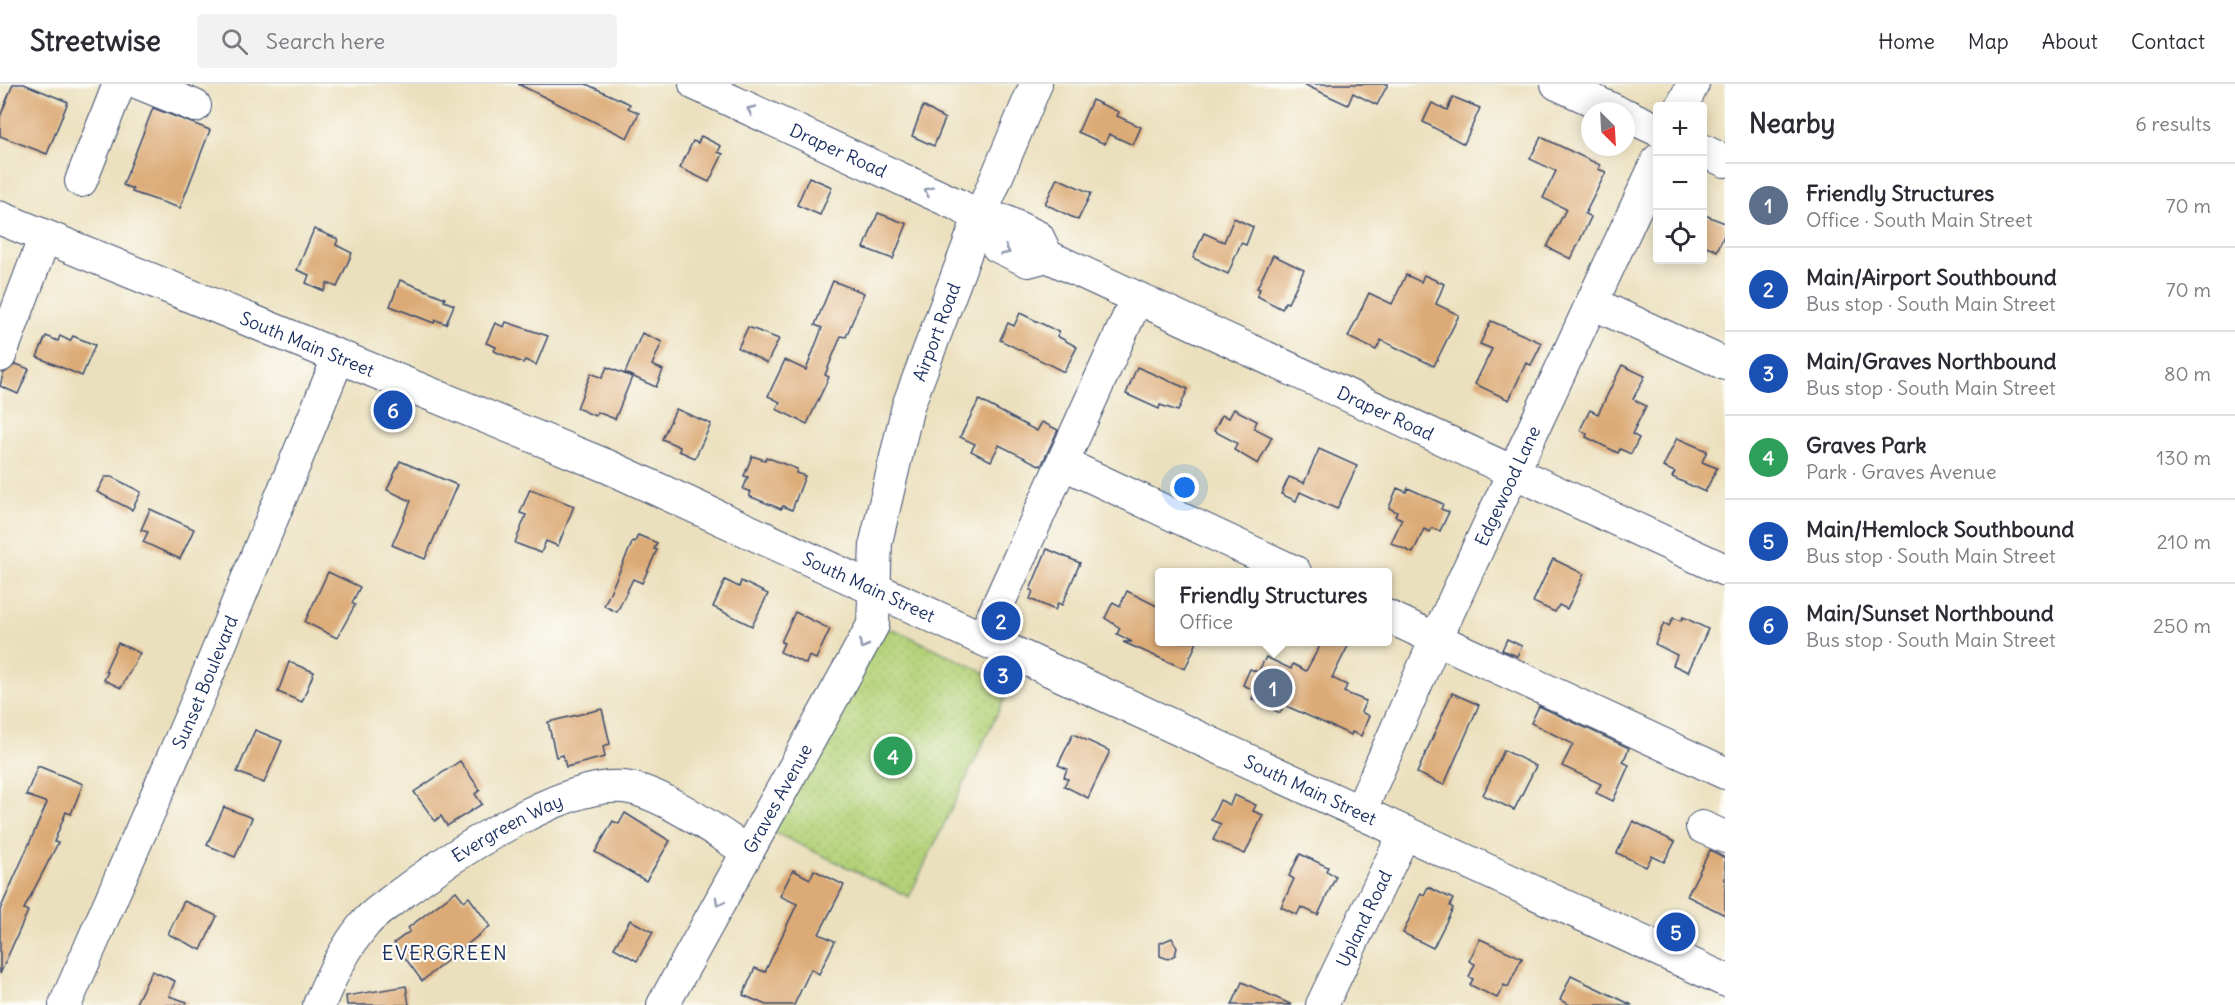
<!DOCTYPE html>
<meta charset="utf-8">
<style>
body{margin:0;font-family:Delius,sans-serif;background:#f2f2f3;color:#2b2b33}
.controls{position:absolute;right:18px;top:18px;display:grid;overflow:hidden;border-radius:6px;box-shadow:0 3px 15px #0003}
.controls button{width:54px;height:54px;display:grid;place-items:center;padding:0;border:0;border-bottom:2px solid #e1e1e2;background:#fff;color:#2b2b33;font:30px sans-serif}
.compass{position:absolute;left:1581px;top:18px;width:54px;height:54px;border-radius:50%;background:#fff;box-shadow:0 3px 15px #0003;rotate:156deg}
.you{position:absolute;left:1185px;top:404px;width:21px;height:21px;margin:-15px;border:4px solid #fff;border-radius:50%;background:#1a73e8;box-shadow:0 0 0 9px #1a73e833}
.badge{display:grid;place-items:center;width:39px;height:39px;border-radius:50%;background:#111827;color:#fff;font-size:20px;font-weight:700}
.pin{position:absolute;translate:-50% -50%;border:3px solid #fff;box-shadow:0 2px 6px #0006}
.popup{position:absolute;left:1155px;top:484px;width:237px;height:78px;box-sizing:border-box;display:grid;place-content:center;border-radius:6px;background:#fff;filter:drop-shadow(0 2px 4px #0005);font-size:20px;white-space:nowrap;color:#7c7c81}
.popup b{font-size:22px;color:#2b2b33}
.popup::after{content:'';position:absolute;left:50%;top:100%;margin-left:-12px;border:12px solid transparent;border-top-color:#fff}
.list{margin:0;padding:0;list-style:none}
h2{display:flex;justify-content:space-between;align-items:center;height:78px;margin:0;padding:0 24px;font-size:26px}
h2 small{font-size:20px;font-weight:400;color:#7c7c81}
.list li{display:grid;grid-template-columns:39px 1fr auto;gap:18px;align-items:center;box-sizing:border-box;height:84px;padding:0 24px;border-top:2px solid #e1e1e2}
.list b{display:block;font-size:22px;white-space:nowrap}
.list p{margin:0;font-size:20px;white-space:nowrap;color:#7c7c81}
.list em{font-size:20px;font-style:normal;color:#7c7c81}
.icon{flex:none;width:33px;height:33px;fill:none;stroke:currentColor;stroke-width:2;stroke-linecap:round;stroke-linejoin:round}
.map{position:relative;flex:none;width:1725px;height:921px;overflow:hidden}
header{display:flex;align-items:center;gap:36px;box-sizing:border-box;height:84px;padding:0 30px;background:#fff;border-bottom:2px solid #e1e1e2}
header strong{font-size:28px}
nav{display:flex;gap:33px;margin-inline-start:auto;font-size:21px}
.search{width:420px;height:54px;background:#f2f2f3;display:flex;align-items:center;gap:15px;box-sizing:border-box;padding:0 21px;border-radius:6px;color:#7c7c81;font-size:22px}
main{display:flex}
aside{flex:1;background:#fff}
.map>svg:first-child{display:block}
.park{fill:url(#park-dots);stroke:#68806b;stroke-width:1.5}
.building{fill:#dcaa76}
.lines{fill:none;stroke-linecap:round;stroke-linejoin:round}
.minor-casing{stroke:#3a4a6c;stroke-width:34}
.major-casing{stroke:#3a4a6c;stroke-width:35}
.minor{stroke:#fff;stroke-width:32}
.major{stroke:#fff;stroke-width:33}
.oneway{stroke:#8d97ae}
.labels{text-anchor:middle;dominant-baseline:central;stroke-width:4.5;stroke-linejoin:round;paint-order:stroke}
.street-label{font-size:18px;fill:#1b2f5e;stroke:#fdfcf7}
.neighbourhood-label{font-size:20px;letter-spacing:1.5px;fill:#1b2f5e;stroke:#fdfcf7}
</style>
<header>
<strong>Streetwise</strong>
<div class="search"><svg class="icon" aria-label="search" viewBox="0 0 24 24"><circle cx="10" cy="10" r="6"/><path d="M15 15l6 6"/></svg>Search here</div>
<nav><a>Home</a><a>Map</a><a>About</a><a>Contact</a></nav>
</header>
<main>
<div class="map">
<svg width="1725" height="921" viewBox="0 0 1725 921">
<defs>
<pattern id="park-dots" width="8" height="8" patternUnits="userSpaceOnUse" patternTransform="scale(1.5)"><rect width="8" height="8" fill="#b4d178"/><path d="M2 2h.1M6 6h.1" fill="none" stroke="#9ab46a" stroke-width="1.8" stroke-linecap="round"/></pattern>
</defs>
<rect width="100%" height="100%" fill="#fdfcf7"/>
<filter id="ink" filterUnits="userSpaceOnUse"><feTurbulence type="fractalNoise" baseFrequency=".0167" numOctaves="2"/><feDisplacementMap in="SourceGraphic" scale="12" xChannelSelector="R" yChannelSelector="G"/><feConvolveMatrix kernelMatrix="1 2 1 2 8 2 1 2 1" color-interpolation-filters="sRGB"/></filter>
<filter id="wash" filterUnits="userSpaceOnUse"><feTurbulence type="fractalNoise" baseFrequency=".008" numOctaves="4" result="noise"/><feDisplacementMap in="SourceGraphic" scale="24" xChannelSelector="R" yChannelSelector="G"/><feGaussianBlur stdDeviation="1.35" result="paint"/><feColorMatrix in="noise" values="0 0 0 0 0 0 0 0 0 0 0 0 0 0 0 0 0 1.4 0 .05"/><feComposite in="paint" operator="in"/></filter>
<g filter="url(#wash)">
<rect width="100%" height="100%" fill="#ebe0bd"/>
<polygon class="park" points="885,545 896,546 1011,601 909,813 767,745"/>
<g id="blocks">
<g class="building">
<polygon points="13,0 24,0 68,18 47,70 0,52 0,33"/>
<polygon points="518,0 586,0 630,20 628,24 639,29 627,54"/>
<polygon points="1303,0 1388,0 1377,21 1353,9 1348,21"/>
<polygon points="1453,13 1480,24 1464,60 1423,38 1432,19 1447,26"/>
<polygon points="1092,16 1119,28 1117,32 1141,43 1133,61 1109,50 1105,60 1078,48"/>
<polygon points="923,22 945,35 934,62 912,52"/>
<polygon points="153,24 210,46 180,124 132,108 133,105 123,101"/>
<polygon points="701,52 721,62 718,68 723,70 709,98 680,84 693,57 698,59"/>
<polygon points="1541,53 1600,81 1598,85 1606,88 1585,130 1591,133 1571,175 1547,163 1566,125 1543,114 1556,87 1530,75"/>
<polygon points="809,93 832,103 820,131 797,121"/>
<polygon points="1057,94 1091,109 1078,136 1045,120"/>
<polygon points="878,129 907,140 893,175 864,164"/>
<polygon points="1702,130 1725,139 1725,149 1717,167 1702,160"/>
<polygon points="1234,134 1253,143 1246,161 1241,159 1228,190 1193,174 1204,149 1224,158"/>
<polygon points="314,145 338,155 336,161 352,169 337,203 327,199 324,207 306,199 309,191 297,186"/>
<polygon points="1273,171 1304,186 1288,219 1285,218 1282,225 1257,212 1260,205 1257,204"/>
<polygon points="1406,191 1421,198 1424,191 1444,200 1436,220 1459,231 1434,282 1381,256 1376,266 1348,253 1369,209 1392,220"/>
<polygon points="400,196 445,214 444,217 454,221 446,240 436,236 434,239 390,222"/>
<polygon points="833,197 864,209 846,253 841,252 825,291 829,293 807,340 776,325 780,318 768,312 785,276 806,286 822,244 815,241"/>
<polygon points="1020,229 1059,248 1057,252 1077,263 1064,288 1000,256 1008,239 1014,242"/>
<polygon points="1491,237 1542,259 1531,281 1526,279 1509,316 1475,300 1492,265 1480,260"/>
<polygon points="506,238 548,252 536,281 525,276 523,279 494,267 496,263 486,259 495,239 504,243"/>
<polygon points="748,243 779,255 767,279 738,264"/>
<polygon points="642,249 662,258 652,281 663,286 656,303 625,289"/>
<polygon points="46,252 58,257 60,252 70,257 73,252 95,261 82,292 37,273"/>
<polygon points="16,280 29,285 18,310 0,302 3,290"/>
<polygon points="1622,281 1645,292 1633,315 1646,322 1632,350 1639,354 1631,370 1620,365 1618,369 1586,353 1587,350 1580,346 1590,326 1598,330"/>
<polygon points="607,283 632,293 615,335 597,328 595,332 577,324 591,289 602,294"/>
<polygon points="1137,283 1188,305 1178,327 1160,321 1159,325 1126,310"/>
<polygon points="979,316 1037,347 1042,338 1058,346 1041,382 999,361 991,377 971,367 975,360 960,353"/>
<polygon points="676,325 711,340 695,374 679,367 680,363 662,355"/>
<polygon points="1234,325 1257,337 1254,344 1272,353 1258,380 1234,366 1237,359 1214,347 1222,331 1229,334"/>
<polygon points="1677,354 1707,367 1702,378 1717,384 1705,408 1672,393 1675,388 1663,383"/>
<polygon points="1319,365 1357,382 1337,425 1300,408 1296,417 1281,410 1289,393 1304,399"/>
<polygon points="752,372 765,376 766,373 797,385 796,389 805,392 792,426 783,422 781,425 749,412 751,408 743,405 748,393 744,392"/>
<polygon points="400,377 457,401 425,475 392,461 411,417 387,406"/>
<polygon points="105,393 112,393 141,408 132,426 97,408"/>
<polygon points="1397,404 1406,408 1408,404 1443,420 1441,425 1449,428 1440,447 1432,444 1430,448 1424,445 1413,469 1391,459 1402,435 1395,432 1397,428 1389,424"/>
<polygon points="530,405 574,422 558,462 546,457 541,469 515,459 526,431 520,429"/>
<polygon points="150,425 194,445 180,475 143,458 148,448 141,446"/>
<polygon points="638,451 657,459 654,465 657,466 642,499 633,495 617,528 604,522 633,457 635,458"/>
<polygon points="1047,465 1080,479 1062,521 1058,519 1055,526 1030,515 1033,507 1030,506"/>
<polygon points="1553,475 1584,490 1567,525 1559,521 1555,528 1533,518"/>
<polygon points="328,488 360,503 352,519 355,521 337,554 305,538"/>
<polygon points="725,496 739,503 741,497 768,510 752,542 713,523"/>
<polygon points="1127,507 1159,523 1159,558 1197,558 1185,585 1123,558 1132,558 1117,550 1120,544 1105,534 1113,518 1120,522"/>
<polygon points="795,528 830,545 816,575 809,572 806,580 780,568 784,559 781,558"/>
<polygon points="1683,533 1708,545 1688,588 1673,581 1677,571 1655,560 1664,539 1669,542 1673,534 1681,537"/>
<polygon points="1507,555 1522,562 1517,572 1502,566"/>
<polygon points="1322,558 1350,558 1332,594 1347,601 1344,608 1366,617 1361,628 1369,632 1361,652 1352,648 1351,651 1284,621 1280,629 1252,615 1256,607 1243,601 1250,585 1258,588 1266,573 1291,585 1293,580 1306,587"/>
<polygon points="118,559 140,569 121,604 104,596 108,588 105,587"/>
<polygon points="289,578 314,588 302,618 278,608"/>
<polygon points="1452,609 1479,621 1444,701 1417,689"/>
<polygon points="1539,622 1629,664 1623,678 1629,681 1613,717 1596,709 1601,700 1562,682 1573,660 1531,639"/>
<polygon points="602,625 610,660 603,662 605,673 566,683 563,671 556,673 548,638"/>
<polygon points="255,646 282,657 264,699 237,688"/>
<polygon points="1073,650 1110,667 1088,714 1064,702 1068,695 1064,693 1067,685 1058,681"/>
<polygon points="1504,666 1536,682 1514,726 1483,711"/>
<polygon points="460,677 480,706 475,710 482,720 447,742 441,732 435,737 414,708"/>
<polygon points="38,682 83,700 71,730 66,728 54,758 58,759 24,825 28,827 0,890 0,826 47,719 26,711"/>
<polygon points="1234,711 1256,721 1253,727 1263,731 1245,770 1213,756 1221,740 1211,736 1220,716 1230,721"/>
<polygon points="224,723 252,734 235,773 207,761"/>
<polygon points="625,729 670,757 646,797 595,768 613,737 619,740"/>
<polygon points="1633,737 1675,758 1664,778 1652,772 1646,783 1617,769"/>
<polygon points="1710,766 1725,774 1725,831 1687,812"/>
<polygon points="1300,770 1328,783 1326,787 1336,792 1318,831 1301,823 1297,831 1281,823 1294,795 1289,792"/>
<polygon points="793,786 810,795 814,786 844,801 819,850 835,857 819,890 811,885 794,921 766,921 743,911 755,884 765,888 797,820 780,812"/>
<polygon points="1428,803 1453,815 1450,822 1453,824 1433,864 1403,849 1421,809 1424,811"/>
<polygon points="456,807 464,817 469,813 490,842 422,897 394,859 410,847 408,844"/>
<polygon points="184,817 217,832 201,866 168,850"/>
<polygon points="630,836 653,848 637,877 614,864"/>
<polygon points="1172,854 1177,864 1175,871 1168,875 1160,872 1160,859"/>
<polygon points="1480,855 1522,874 1508,903 1504,901 1497,914 1470,901 1473,895 1469,893 1475,880 1469,877"/>
<polygon points="152,887 175,897 169,912 187,918 186,921 135,921"/>
<polygon points="1571,892 1632,921 1570,921 1560,916"/>
<polygon points="1242,898 1292,921 1232,921"/>
<polygon points="406,902 409,921 347,921 346,912"/>
</g>
</g>
</g>
<g filter="url(#ink)">
<use href="#blocks" fill-opacity="0" stroke="#3a4a6c" stroke-width="1.5"/>
<g class="lines">
<g class="minor-casing">
<g id="minor">
<polyline points="141,0 195,22"/>
<path id="s1" d="M 695,0 L 960,122 L 980,134 L 1004,137 L 1038,153 L 1047,172"/>
<polyline points="1557,0 1616,27"/>
<polyline points="1682,22 1693,0"/>
<polyline points="1626,31 1658,46"/>
<polyline points="1702,66 1725,77"/>
<polyline points="81,97 119,0"/>
<path id="s2" d="M 980,134 L 997,162 L 1028,177 L 1047,172 L 1725,486"/>
<polyline points="1592,219 1725,280"/>
<polyline points="0,272 45,152"/>
<polyline points="1062,379 1295,488"/>
<polyline points="1387,532 1725,689"/>
<polyline points="983,554 1137,214"/>
<path id="s3" d="M 1360,728 L 1436,555 L 1658,76"/>
<polyline points="1702,743 1725,753"/>
<path id="s4" d="M 65,921 L 190,634 L 339,272"/>
<path id="s5" d="M 319,921 C 330,894 344,865 363,842 C 371,831 384,823 394,815 C 442,778 562,697 623,703 C 659,706 715,747 747,767"/>
<path id="s6" d="M 663,921 L 873,541 L 876,458 L 908,322 L 974,147 L 1036,0"/>
<path id="s7" d="M 1322,921 L 1405,748"/>
</g>
</g>
<g class="major-casing">
<g id="major">
<path id="s8" d="M 0,134 L 609,383 L 1725,896"/>
</g>
</g>
<use href="#minor" class="minor"/>
<use href="#major" class="major"/>
</g>
<defs><path id="oneway-chevron" d="M-2-3.5L2.5 0L-2 3.5" fill="none" stroke-width="1.6" stroke-linecap="round" stroke-linejoin="round" transform="scale(1.5)"/></defs>
<g class="oneway">
<use href="#oneway-chevron" transform="translate(751 26) rotate(-155)"/>
<use href="#oneway-chevron" transform="translate(928 107) rotate(-155)"/>
<use href="#oneway-chevron" transform="translate(1006 167) rotate(25)"/>
<use href="#oneway-chevron" transform="translate(863 561) rotate(118)"/>
<use href="#oneway-chevron" transform="translate(719 818) rotate(119)"/>
</g>
</g>
<g class="labels">
<g class="street-label">
<text stroke="none"><textPath href="#s1" startOffset="158">Draper Road</textPath></text>
<text stroke="none"><textPath href="#s6" startOffset="736">Airport Road</textPath></text>
<text stroke="none"><textPath href="#s8" startOffset="332">South Main Street</textPath></text>
<text stroke="none"><textPath href="#s2" startOffset="460">Draper Road</textPath></text>
<text stroke="none"><textPath href="#s3" startOffset="358">Edgewood Lane</textPath></text>
<text stroke="none"><textPath href="#s8" startOffset="944">South Main Street</textPath></text>
<text stroke="none"><textPath href="#s4" startOffset="352">Sunset Boulevard</textPath></text>
<text stroke="none"><textPath href="#s8" startOffset="1430">South Main Street</textPath></text>
<text stroke="none"><textPath href="#s6" startOffset="236">Graves Avenue</textPath></text>
<text stroke="none"><textPath href="#s5" startOffset="266">Evergreen Way</textPath></text>
<text stroke="none"><textPath href="#s7" startOffset="96">Upland Road</textPath></text>
</g>
<g class="neighbourhood-label">
<text x="445" y="868">EVERGREEN</text>
</g>
</g>
</svg>
<div class="controls">
<button>+</button>
<button>−</button>
<button><svg class="icon" aria-label="locate" viewBox="0 0 24 24"><circle cx="12" cy="12" r="6"/><path d="M12 2v4M12 18v4M2 12h4M18 12h4"/></svg></button>
</div>
<svg class="compass" viewBox="-18 -18 36 36"><path d="M0-13l5 13h-10z" fill="#e53935"/><path d="M0 13l5-13h-10z" fill="#7c7c81"/></svg>
<div class="you"></div>
<div class="pin badge" style="left:1273px;top:604px;background:#5c6f8a">1</div>
<div class="popup"><b>Friendly Structures</b>Office</div>
<div class="pin badge" style="left:1001px;top:537px;background:#1a4fb4">2</div>
<div class="pin badge" style="left:1003px;top:591px;background:#1a4fb4">3</div>
<div class="pin badge" style="left:893px;top:672px;background:#2e9e5b">4</div>
<div class="pin badge" style="left:1676px;top:848px;background:#1a4fb4">5</div>
<div class="pin badge" style="left:393px;top:326px;background:#1a4fb4">6</div>
</div>
<aside>
<h2>Nearby<small>6 results</small></h2>
<ul class="list">
<li><span class="badge" style="background:#5c6f8a">1</span><div><b>Friendly Structures</b><p>Office · South Main Street</p></div><em>70 m</em></li>
<li><span class="badge" style="background:#1a4fb4">2</span><div><b>Main/Airport Southbound</b><p>Bus stop · South Main Street</p></div><em>70 m</em></li>
<li><span class="badge" style="background:#1a4fb4">3</span><div><b>Main/Graves Northbound</b><p>Bus stop · South Main Street</p></div><em>80 m</em></li>
<li><span class="badge" style="background:#2e9e5b">4</span><div><b>Graves Park</b><p>Park · Graves Avenue</p></div><em>130 m</em></li>
<li><span class="badge" style="background:#1a4fb4">5</span><div><b>Main/Hemlock Southbound</b><p>Bus stop · South Main Street</p></div><em>210 m</em></li>
<li><span class="badge" style="background:#1a4fb4">6</span><div><b>Main/Sunset Northbound</b><p>Bus stop · South Main Street</p></div><em>250 m</em></li>
</ul>
</aside>
</main>
